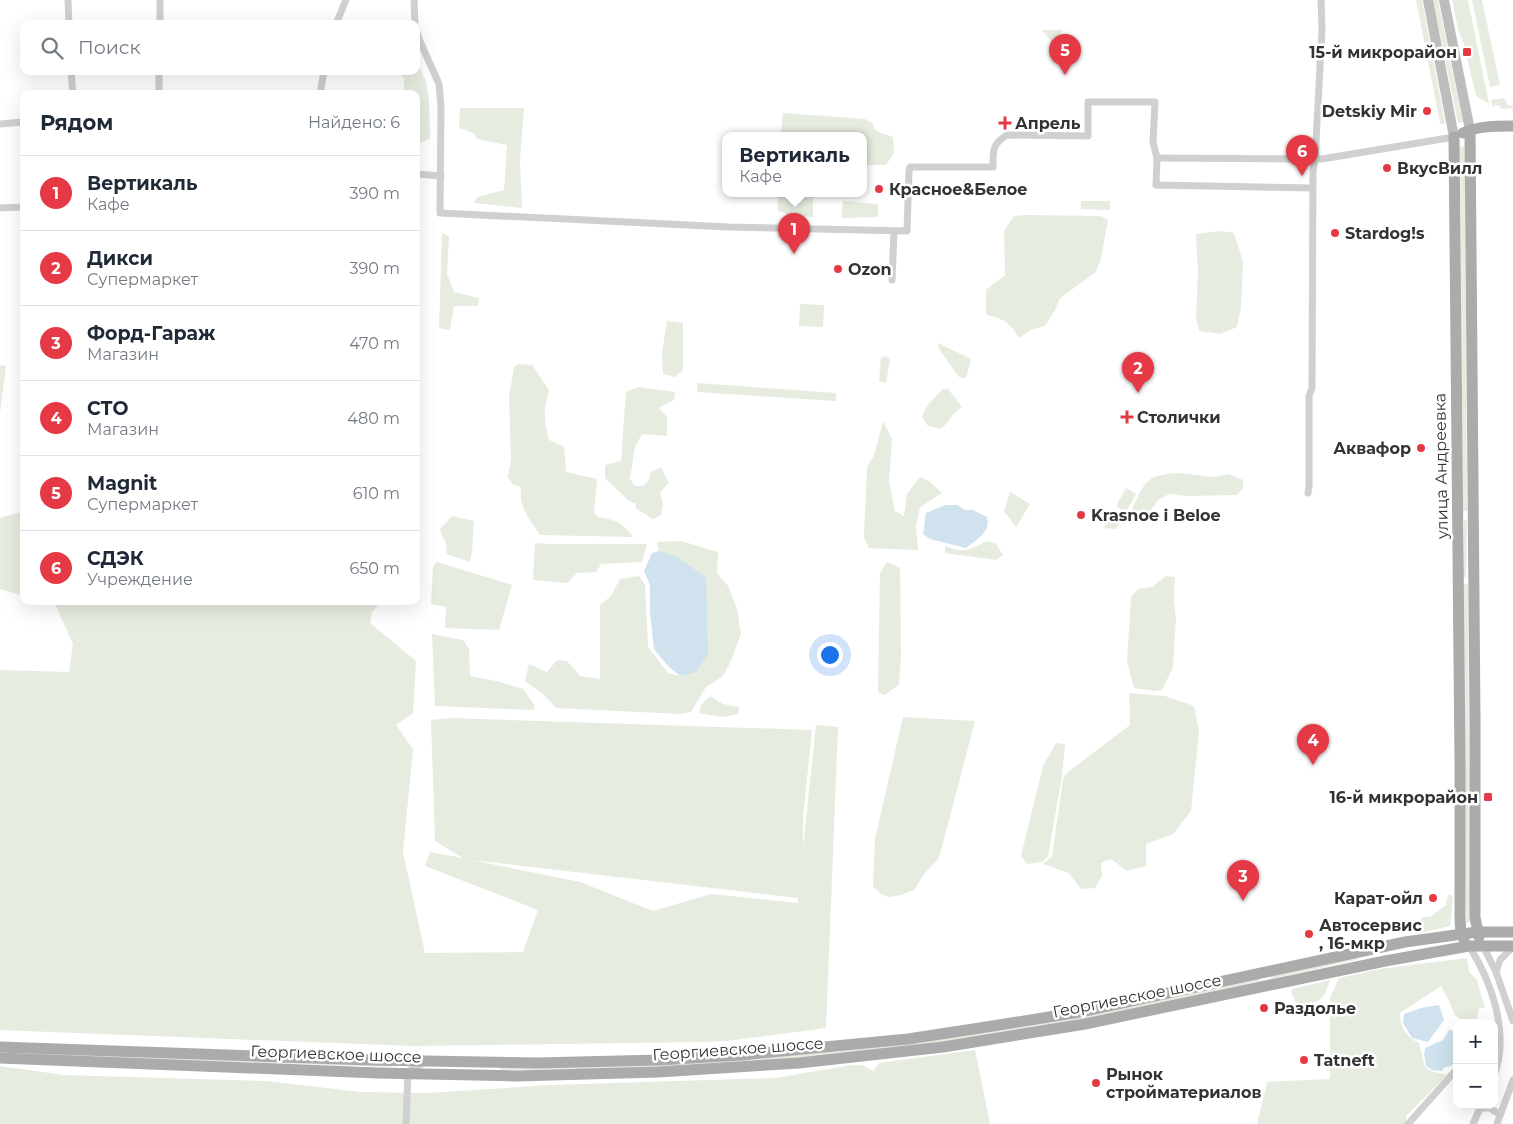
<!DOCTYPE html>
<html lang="ru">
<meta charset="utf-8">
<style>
body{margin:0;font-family:Montserrat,sans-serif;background:#f2f2f3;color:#1f2937}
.controls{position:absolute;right:15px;bottom:15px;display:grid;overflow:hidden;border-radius:10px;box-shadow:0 5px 20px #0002}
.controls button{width:45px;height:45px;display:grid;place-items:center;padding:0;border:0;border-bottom:1px solid #e0e1e3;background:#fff;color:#1f2937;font:25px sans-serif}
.you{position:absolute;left:829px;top:654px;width:18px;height:18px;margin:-12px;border:4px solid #fff;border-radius:50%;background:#1a73e8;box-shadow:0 0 0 8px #1a73e833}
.badge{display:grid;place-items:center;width:32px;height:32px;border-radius:50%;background:#e63946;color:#fff;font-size:16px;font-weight:700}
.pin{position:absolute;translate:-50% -41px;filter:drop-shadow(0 1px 2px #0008)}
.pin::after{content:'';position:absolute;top:26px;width:18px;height:15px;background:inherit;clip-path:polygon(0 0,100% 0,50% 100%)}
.popup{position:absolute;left:722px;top:132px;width:145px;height:65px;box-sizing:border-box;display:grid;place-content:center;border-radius:10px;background:#fff;filter:drop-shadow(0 1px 4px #0005);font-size:16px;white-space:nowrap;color:#747a83}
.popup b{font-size:19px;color:#1f2937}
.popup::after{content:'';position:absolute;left:50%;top:100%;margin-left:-10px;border:10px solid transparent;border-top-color:#fff}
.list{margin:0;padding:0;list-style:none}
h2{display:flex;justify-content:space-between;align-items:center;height:65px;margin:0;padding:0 20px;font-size:21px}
h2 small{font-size:16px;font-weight:400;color:#747a83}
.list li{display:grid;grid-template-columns:32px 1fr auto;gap:15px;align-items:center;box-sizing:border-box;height:75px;padding:0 20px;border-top:1px solid #e0e1e3}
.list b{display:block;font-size:19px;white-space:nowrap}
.list p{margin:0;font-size:16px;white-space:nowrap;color:#747a83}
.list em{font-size:16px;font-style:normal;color:#747a83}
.icon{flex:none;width:28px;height:28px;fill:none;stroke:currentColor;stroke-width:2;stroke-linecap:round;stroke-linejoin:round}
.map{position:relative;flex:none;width:1513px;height:1124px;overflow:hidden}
.search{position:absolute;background:#fff;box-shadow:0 5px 20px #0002;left:20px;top:20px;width:400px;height:55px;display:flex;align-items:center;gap:12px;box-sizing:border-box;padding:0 18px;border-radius:10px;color:#747a83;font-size:19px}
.panel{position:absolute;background:#fff;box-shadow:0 5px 20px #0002;left:20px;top:90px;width:400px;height:515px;border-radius:10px}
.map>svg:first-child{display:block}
.green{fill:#e6ecdf;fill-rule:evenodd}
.water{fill:#cfe2ee}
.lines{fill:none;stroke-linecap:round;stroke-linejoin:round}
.street{stroke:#d0d0d0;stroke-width:7}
.secondary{stroke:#bdbdbd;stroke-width:10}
.primary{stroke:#ababab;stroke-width:11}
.poi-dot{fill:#e63946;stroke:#fff;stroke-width:2}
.labels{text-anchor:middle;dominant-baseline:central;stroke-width:5;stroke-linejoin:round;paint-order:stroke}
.poi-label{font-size:16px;font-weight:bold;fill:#333;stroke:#fff;text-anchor:start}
.street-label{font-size:16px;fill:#333;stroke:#fff}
</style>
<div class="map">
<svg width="1513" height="1124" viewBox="0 0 1513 1124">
<rect width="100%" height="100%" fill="#fff"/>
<g class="green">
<polygon points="1416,0 1422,0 1445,123 1444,125 1440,123"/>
<polygon points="1433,0 1438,0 1463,122 1458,123"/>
<polygon points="1452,0 1468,0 1489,104 1476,96 1464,45 1458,29"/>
<polygon points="1472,0 1482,0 1500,85 1490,87"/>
<polygon points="1042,30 1063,30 1053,44"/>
<polygon points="416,61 426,81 429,100 430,139 418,144 416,144 416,94 402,94 404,92 404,79 399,71 416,71"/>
<polygon points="1504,98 1508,105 1513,106 1513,108 1501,109 1500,106 1494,105 1493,108 1491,100"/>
<polygon points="460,108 524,108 520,160 522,208 474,203 477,197 504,190 507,145 477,139 473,133 459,128"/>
<polygon points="783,113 865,119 872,123 876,131 893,137 894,153 886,165 863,165 863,135 781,135"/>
<polygon points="1463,146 1465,147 1467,511 1463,511 1460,147"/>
<polygon points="777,193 813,193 813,217 790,215 778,211"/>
<polygon points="843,201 878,204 878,217 841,218"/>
<polygon points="1081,201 1110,201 1110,210 1081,209"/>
<path d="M 1025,215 L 1100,216 L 1108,220 L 1101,258 L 1096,272 L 1060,298 L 1055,310 L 1045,326 L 1031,330 L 1019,338 C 1011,323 1003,318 986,315 L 986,290 L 1005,275 L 1004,231 L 1014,216 Z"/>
<polygon points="1221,231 1234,233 1243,262 1241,308 1237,327 1220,334 1199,331 1196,317 1198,271 1196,234"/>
<polygon points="442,233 449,236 447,274 454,292 479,298 478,306 454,306 450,330 439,328"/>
<polygon points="800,304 824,305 823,327 799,326"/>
<polygon points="667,321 683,323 683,370 675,377 663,374 662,353"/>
<polygon points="938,343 971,359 966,378 959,377 939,349"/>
<polygon points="886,356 890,360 886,383 879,381 881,358"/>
<path d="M 519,364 L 532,365 L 549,390 C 543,411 544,419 549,440 L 564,447 L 566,472 L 597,479 L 594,513 L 598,517 C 616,520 622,522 633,537 L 540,535 C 530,519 518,507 521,487 L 512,484 L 508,477 L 511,459 L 509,397 L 514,367 Z"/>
<polygon points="0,365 6,366 0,414"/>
<polygon points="697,383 836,393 836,401 697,392"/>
<polygon points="638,387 675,392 674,400 659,408 667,417 667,436 642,434 635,447 630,479 635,486 643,486 648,481 651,472 661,467 669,483 660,492 663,504 661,515 653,519 635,508 636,504 629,501 605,478 605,465 621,461 626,392"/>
<path d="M 943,389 L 948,389 L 962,407 C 952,413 949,422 941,429 L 928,426 L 922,417 L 927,406 Z"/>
<polygon points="883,421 892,439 889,481 895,511 904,516 907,494 920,477 929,481 942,493 920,507 916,526 918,550 869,548 864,537 867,467 874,456"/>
<path d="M 1178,473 L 1214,477 L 1229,474 L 1243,480 L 1243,488 L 1237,495 L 1188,496 L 1169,494 L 1158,500 L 1146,517 L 1141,519 L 1135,515 L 1132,509 C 1146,481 1145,475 1178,473 Z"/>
<polygon points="1126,488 1136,494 1126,512 1116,506"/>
<polygon points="1010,492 1030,504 1016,527 1004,511"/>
<polygon points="1114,509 1124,515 1116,529 1104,528"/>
<polygon points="24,511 24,596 0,589 0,518"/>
<polygon points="452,516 474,521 472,551 470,562 447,554 446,542 442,536 440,529"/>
<polygon points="1464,520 1467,521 1466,578 1463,576"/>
<polygon points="681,541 718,552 717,573 728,586 737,609 741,634 731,661 723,676 706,687 691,712 681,714 556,708 544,695 525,681 529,664 547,672 557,660 567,661 580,676 600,679 600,605 611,596 620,579 639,576 645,585 648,647 668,673 681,676 706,577 676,556 659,551 657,542"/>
<path d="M 987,541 L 996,544 L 1003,555 L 996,560 L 945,553 L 945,546 C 966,554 968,550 987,541 Z"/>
<polygon points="535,543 548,544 647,544 642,562 601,564 596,572 577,573 567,583 533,580"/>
<polygon points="437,562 512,585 499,630 445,628 446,607 431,604 433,567"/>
<polygon points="887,562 900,568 901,655 899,685 884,695 878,692 880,573"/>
<polygon points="1166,576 1175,577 1174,601 1176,618 1173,667 1162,690 1155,691 1134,688 1127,662 1131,597 1138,589 1152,587"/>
<polygon points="1463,584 1468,584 1470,921 1468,923 1466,922"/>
<path d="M 46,601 L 379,601 L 379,604 L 372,612 L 370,623 L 416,661 L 413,713 L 396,725 L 413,749 L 403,852 L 425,953 L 523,952 L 538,910 L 425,866 L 430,852 L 463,858 L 435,841 L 431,720 L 450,718 L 812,730 L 803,817 L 803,849 L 816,725 L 838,727 L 826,1028 L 727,1041 L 700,1042 L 413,1046 L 0,1030 L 0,670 L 69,672 L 73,644 L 55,604 ZM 471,860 L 798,898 L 798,903 L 711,894 L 653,911 L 580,882 Z"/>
<polygon points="432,634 463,640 469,649 470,676 496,681 523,689 535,706 534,710 435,706"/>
<polygon points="1129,693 1165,696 1194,706 1199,732 1191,811 1173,834 1146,844 1146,866 1127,871 1111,859 1101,863 1102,876 1095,888 1081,889 1069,873 1043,864 1052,857 1063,779 1068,772 1130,725"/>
<polygon points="710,696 723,704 739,707 738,714 723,717 699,713 701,705"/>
<polygon points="903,717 975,721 939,858 924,874 914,890 901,895 889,897 881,894 873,886 875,839"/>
<polygon points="1056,743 1065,744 1062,776 1048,856 1042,862 1027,864 1021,856 1043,766"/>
<polygon points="1448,895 1451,895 1453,898 1450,926 1416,934 1413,929 1415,924 1424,917 1430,917 1446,905"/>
<polygon points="1355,957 1360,959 1271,979 1270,976"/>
<path d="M 1467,958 L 1469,972 L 1477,980 L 1485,1008 L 1479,1008 L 1477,1019 L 1465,1023 L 1455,1015 L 1448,999 L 1441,986 L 1400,1013 C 1400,1027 1406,1037 1419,1043 L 1425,1067 L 1431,1071 L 1447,1075 L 1406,1116 L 1406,1124 L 1257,1124 L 1267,1082 L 1330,1079 L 1330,998 L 1339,978 L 1380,969 Z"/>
<path d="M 1259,978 L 1260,981 C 1166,1003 1071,1023 976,1037 C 819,1061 659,1070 501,1070 L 500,1067 L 794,1055 Z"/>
<path d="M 1330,980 C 1323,1003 1321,1000 1300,1007 L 1297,1005 L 1291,992 L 1293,989 Z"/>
<polygon points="0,1050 391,1064 391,1067 0,1054"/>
<polygon points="975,1050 990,1124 0,1124 0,1066 64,1075 266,1081 361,1092 427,1093 551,1085 775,1078 852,1065 862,1065 873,1071 879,1063"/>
</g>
<g class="water">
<path d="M 945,505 L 957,505 L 965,510 L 973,510 L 987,517 C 991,533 977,539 966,548 L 930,539 L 923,534 L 926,513 Z"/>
<polygon points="659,551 676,556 706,577 708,654 696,672 680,676 668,666 654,649 650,613 650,585 644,571 652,553"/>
<polygon points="1439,1005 1444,1020 1428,1042 1412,1038 1403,1023 1404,1014 1421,1008"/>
<polygon points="1449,1030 1457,1031 1457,1061 1451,1066 1445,1067 1442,1071 1432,1070 1426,1066 1424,1054 1425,1048 1443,1040"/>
</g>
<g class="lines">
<g class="street">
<polyline points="68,0 69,24"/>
<polyline points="414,0 415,24"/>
<polyline points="160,24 160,0"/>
<polyline points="336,24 346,0"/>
<path d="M 416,28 L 419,39 L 439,84 L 441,107 L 440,213 L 729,227 L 907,231 L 909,171 L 910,167 L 993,167 C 993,151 992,144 1007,135 L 1088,136 L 1088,102 L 1155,102 L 1153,142 L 1157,158 L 1156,185 L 1312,188"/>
<polyline points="71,71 73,94"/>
<polyline points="159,94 159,71"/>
<polyline points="320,94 324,71"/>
<polyline points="0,124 24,122"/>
<polyline points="1157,158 1322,159 1454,137"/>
<polyline points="416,174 441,176"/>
<polyline points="0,208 24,207"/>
<polyline points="892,280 894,232"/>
<polyline points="1308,493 1309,487 1309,396 1312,388 1313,171 1315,160 1322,30 1321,0"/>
<path d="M 1469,946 C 1492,982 1510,1034 1494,1076"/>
<polyline points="1483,946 1496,972 1513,1021"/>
<polyline points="1496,972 1500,960 1513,947"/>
<polyline points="1480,1108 1490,1108 1499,1114"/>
<polyline points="406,1124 408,1073 413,1068 423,1063"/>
<polyline points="1408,1124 1457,1069"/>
<polyline points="1473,1124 1481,1106"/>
<polyline points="1497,1124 1513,1080"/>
</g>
<g class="secondary">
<polyline points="1428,0 1454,137"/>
<polyline points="1444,0 1470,130"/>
</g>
<g class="primary">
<polyline points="1470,130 1475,719 1475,917 1479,937"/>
<path d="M 1463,133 C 1478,126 1496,126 1513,126"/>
<polyline points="1454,137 1460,763 1460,918 1461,934 1464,939"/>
<polyline points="0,1047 371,1060 537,1063 659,1060 741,1055 908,1039 980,1028 1080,1012 1405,942 1477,932 1513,932"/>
<polyline points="0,1058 377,1073 517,1076 658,1072 799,1063 943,1047 1085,1024 1385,961 1469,946 1513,946"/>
</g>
</g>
<g class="poi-dot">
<rect x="1462" y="47" width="10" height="10" rx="2.5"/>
<circle cx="1427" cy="111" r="5"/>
<path d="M1002.5 115.5h5v5h5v5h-5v5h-5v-5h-5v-5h5z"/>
<circle cx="1387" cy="168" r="5"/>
<circle cx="879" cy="189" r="5"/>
<circle cx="1335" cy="233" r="5"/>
<circle cx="838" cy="269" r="5"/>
<path d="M1124.5 409.5h5v5h5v5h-5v5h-5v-5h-5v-5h5z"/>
<circle cx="1421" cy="448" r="5"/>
<circle cx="1081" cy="515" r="5"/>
<rect x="1483" y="792" width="10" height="10" rx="2.5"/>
<circle cx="1433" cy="898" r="5"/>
<circle cx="1309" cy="934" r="5"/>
<circle cx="1264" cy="1008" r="5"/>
<circle cx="1304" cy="1060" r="5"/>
<circle cx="1096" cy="1083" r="5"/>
</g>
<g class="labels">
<g class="poi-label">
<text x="1457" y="52" text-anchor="end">15-й микрорайон</text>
<text x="1417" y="111" text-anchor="end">Detskiy Mir</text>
<text x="1015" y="123">Апрель</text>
<text x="1397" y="168">ВкусВилл</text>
<text x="889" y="189">Красное&amp;Белое</text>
<text x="1345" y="233">Stardog!s</text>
<text x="848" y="269">Ozon</text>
<text x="1137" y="417">Столички</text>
<text x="1411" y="448" text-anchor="end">Аквафор</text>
<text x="1091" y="515">Krasnoe i Beloe</text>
<text x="1478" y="797" text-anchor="end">16-й микрорайон</text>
<text x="1423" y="898" text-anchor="end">Карат-ойл</text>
<text x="1319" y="925">Автосервис<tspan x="1319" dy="18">, 16-мкр</tspan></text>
<text x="1274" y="1008">Раздолье</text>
<text x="1314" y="1060">Tatneft</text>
<text x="1106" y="1074">Рынок<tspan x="1106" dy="18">стройматериалов</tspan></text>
</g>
<g class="street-label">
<text transform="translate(1441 466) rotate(-91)">улица Андреевка</text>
<text transform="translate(1137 996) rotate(-11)">Георгиевское шоссе</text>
<text transform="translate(738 1049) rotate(-4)">Георгиевское шоссе</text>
<text transform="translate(336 1054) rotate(2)">Георгиевское шоссе</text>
</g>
</g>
</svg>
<div class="controls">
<button>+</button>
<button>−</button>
</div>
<div class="you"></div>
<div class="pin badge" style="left:794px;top:254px">1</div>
<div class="popup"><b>Вертикаль</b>Кафе</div>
<div class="pin badge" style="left:1138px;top:393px">2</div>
<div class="pin badge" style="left:1243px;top:901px">3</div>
<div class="pin badge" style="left:1313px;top:765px">4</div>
<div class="pin badge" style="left:1065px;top:75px">5</div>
<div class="pin badge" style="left:1302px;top:176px">6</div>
<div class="search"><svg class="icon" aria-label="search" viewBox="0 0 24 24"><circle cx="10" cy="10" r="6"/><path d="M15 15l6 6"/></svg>Поиск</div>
<section class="panel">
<h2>Рядом<small>Найдено: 6</small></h2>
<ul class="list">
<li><span class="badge">1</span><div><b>Вертикаль</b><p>Кафе</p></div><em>390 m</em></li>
<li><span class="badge">2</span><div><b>Дикси</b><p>Супермаркет</p></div><em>390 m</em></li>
<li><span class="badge">3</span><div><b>Форд-Гараж</b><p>Магазин</p></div><em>470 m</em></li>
<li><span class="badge">4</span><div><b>СТО</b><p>Магазин</p></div><em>480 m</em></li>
<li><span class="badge">5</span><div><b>Magnit</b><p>Супермаркет</p></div><em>610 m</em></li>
<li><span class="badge">6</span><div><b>СДЭК</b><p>Учреждение</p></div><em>650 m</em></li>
</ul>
</section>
</div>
